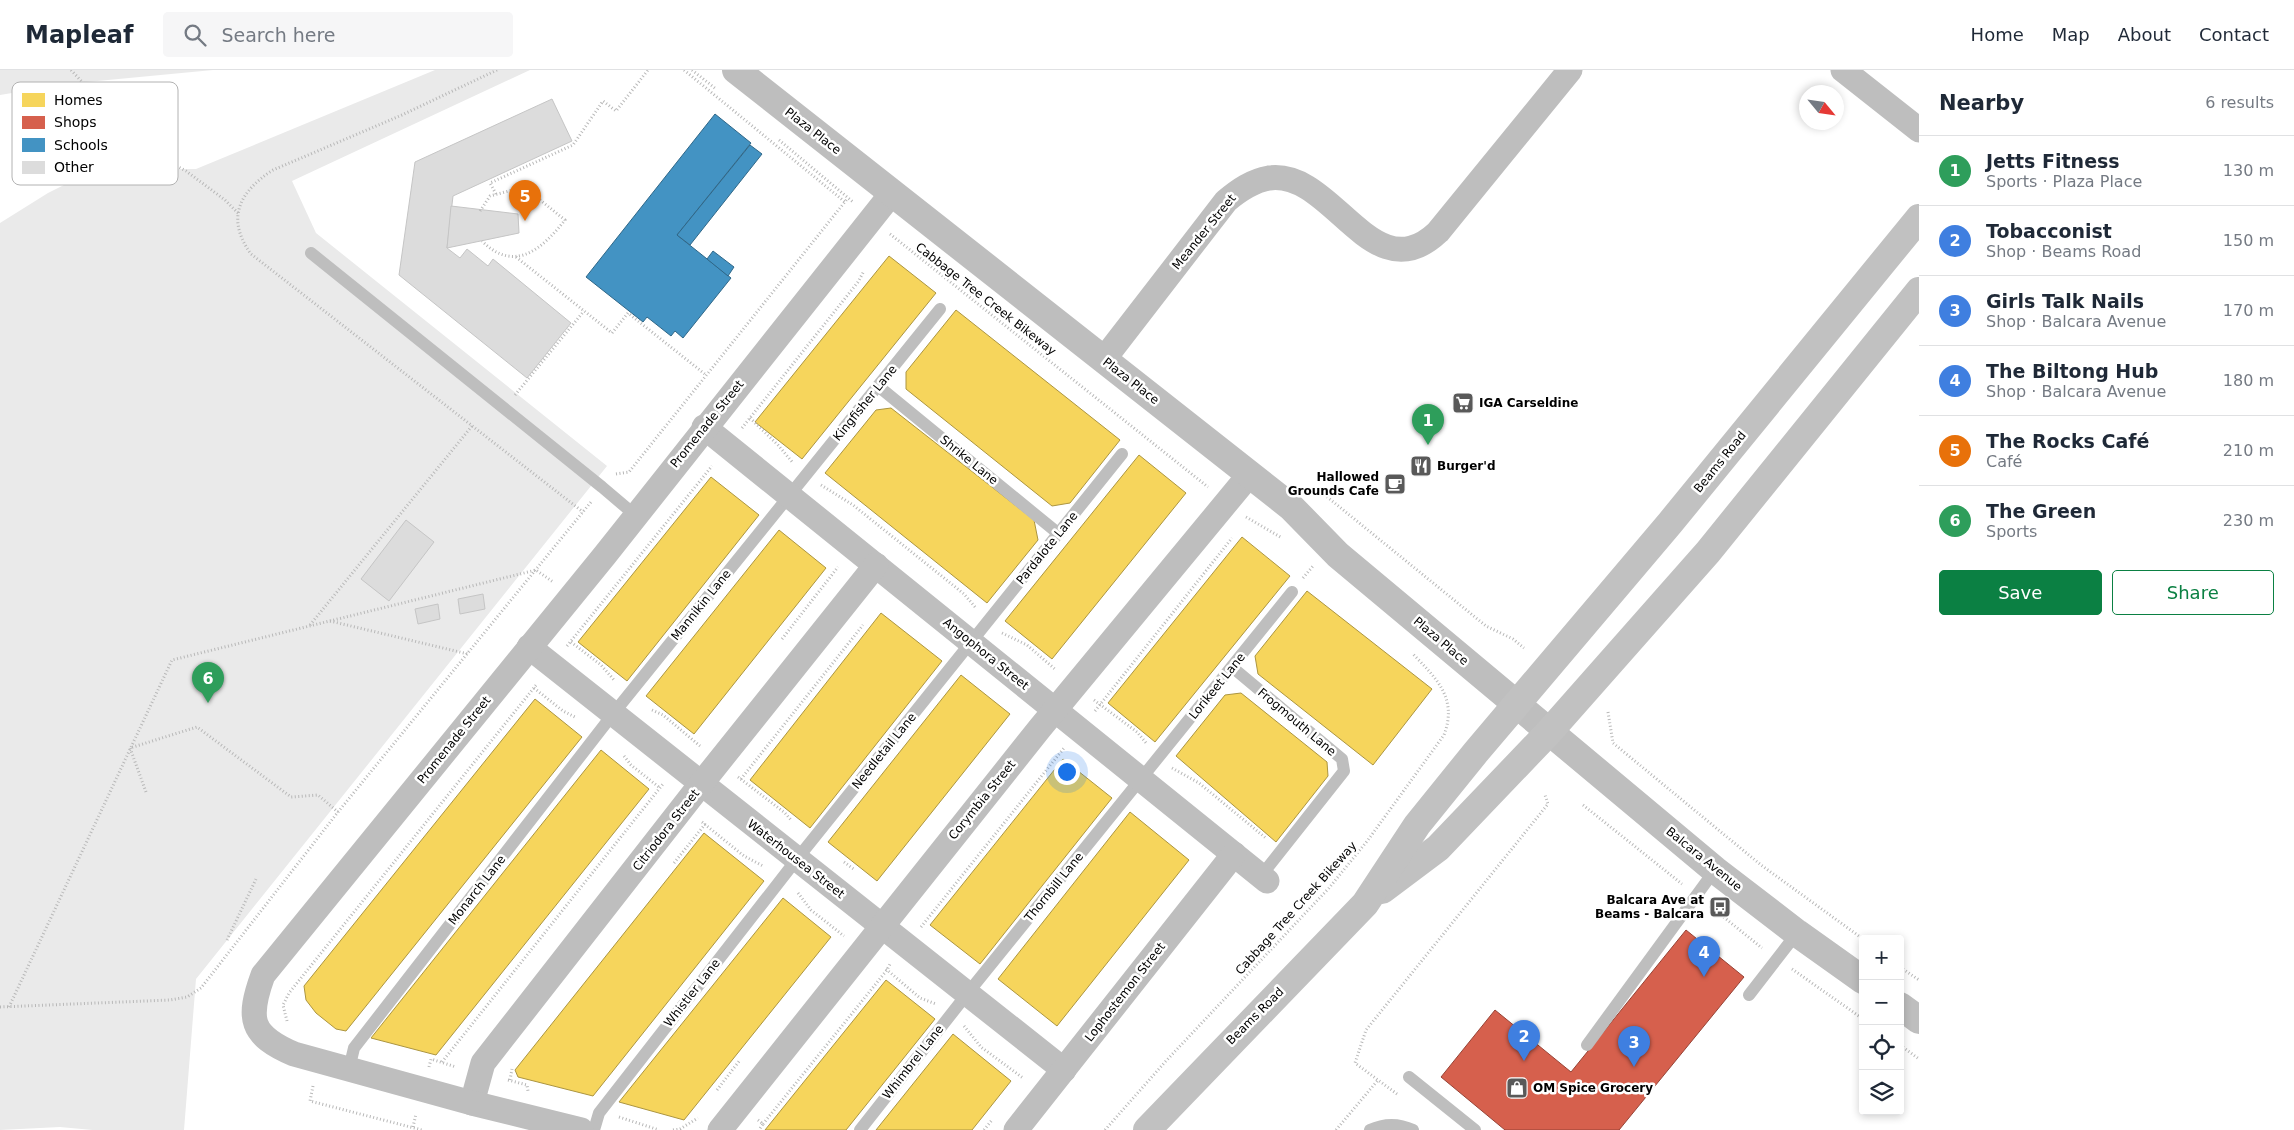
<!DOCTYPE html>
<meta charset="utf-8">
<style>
body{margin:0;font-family:"DejaVu Sans",sans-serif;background:#f6f6f7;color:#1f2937}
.controls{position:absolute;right:15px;bottom:15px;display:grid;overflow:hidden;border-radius:5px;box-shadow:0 2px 8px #0003}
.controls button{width:45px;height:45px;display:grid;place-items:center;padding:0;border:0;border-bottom:1px solid #e0e1e3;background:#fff;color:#1f2937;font:25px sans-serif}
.compass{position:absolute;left:1799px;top:15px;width:45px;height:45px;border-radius:50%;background:#fff;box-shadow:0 2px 8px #0003;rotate:119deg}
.you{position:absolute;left:1066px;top:701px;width:18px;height:18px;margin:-12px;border:4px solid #fff;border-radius:50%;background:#1a73e8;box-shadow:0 0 0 8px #1a73e833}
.badge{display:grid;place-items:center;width:32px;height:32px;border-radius:50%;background:#0b8043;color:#fff;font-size:16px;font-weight:700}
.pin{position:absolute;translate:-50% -41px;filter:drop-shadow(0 1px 2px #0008)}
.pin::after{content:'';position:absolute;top:26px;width:18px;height:15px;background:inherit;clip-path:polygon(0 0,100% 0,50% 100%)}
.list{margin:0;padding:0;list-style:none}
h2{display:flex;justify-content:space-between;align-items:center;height:65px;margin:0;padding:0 20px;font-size:21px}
h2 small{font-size:16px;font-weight:400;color:#747a83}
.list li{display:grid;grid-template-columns:32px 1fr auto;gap:15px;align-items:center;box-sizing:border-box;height:70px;padding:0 20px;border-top:1px solid #e0e1e3}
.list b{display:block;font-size:19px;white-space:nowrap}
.list p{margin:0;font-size:16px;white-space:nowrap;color:#747a83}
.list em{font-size:16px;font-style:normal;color:#747a83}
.actions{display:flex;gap:10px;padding:15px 20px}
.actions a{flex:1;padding:11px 0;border:1px solid #0b8043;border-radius:5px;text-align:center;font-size:18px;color:#0b8043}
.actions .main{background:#0b8043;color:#fff}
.icon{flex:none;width:28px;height:28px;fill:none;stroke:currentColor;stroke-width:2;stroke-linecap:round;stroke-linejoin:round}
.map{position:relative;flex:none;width:1919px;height:1060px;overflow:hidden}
header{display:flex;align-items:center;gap:30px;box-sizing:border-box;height:70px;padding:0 25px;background:#fff;border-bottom:1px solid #e0e1e3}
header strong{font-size:24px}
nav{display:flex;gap:28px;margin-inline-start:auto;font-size:18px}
.search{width:350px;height:45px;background:#f6f6f7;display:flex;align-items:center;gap:12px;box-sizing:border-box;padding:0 18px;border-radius:5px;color:#747a83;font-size:19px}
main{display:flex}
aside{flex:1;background:#fff}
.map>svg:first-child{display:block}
.green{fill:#eaeaea}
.homes{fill:#f6d55c;stroke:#ac9540}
.shops{fill:#d6604d;stroke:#964336}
.schools{fill:#4393c3;stroke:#2f6788}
.building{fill:#dcdcdc;stroke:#c5c5c5}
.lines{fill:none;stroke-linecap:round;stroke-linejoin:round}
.path{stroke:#b8b8b8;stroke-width:3;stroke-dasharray:1 2.5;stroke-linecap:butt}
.service{stroke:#bebebe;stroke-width:12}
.minor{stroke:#bebebe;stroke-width:25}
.tertiary{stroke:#bebebe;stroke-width:28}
.secondary{stroke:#c1c1c1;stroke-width:28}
.labels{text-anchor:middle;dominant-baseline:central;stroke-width:5;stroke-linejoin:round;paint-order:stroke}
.street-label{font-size:12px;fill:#000;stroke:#fff}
.poi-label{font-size:12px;font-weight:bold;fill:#000;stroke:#fff;text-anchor:start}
.key{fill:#fff;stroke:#b2b2b2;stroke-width:1}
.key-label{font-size:14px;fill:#000}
</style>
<header>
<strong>Mapleaf</strong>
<div class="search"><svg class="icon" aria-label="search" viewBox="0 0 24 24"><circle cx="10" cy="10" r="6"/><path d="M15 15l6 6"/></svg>Search here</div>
<nav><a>Home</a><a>Map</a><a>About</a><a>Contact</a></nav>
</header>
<main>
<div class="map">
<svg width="1919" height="1060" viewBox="0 0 1919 1060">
<rect width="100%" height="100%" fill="#fff"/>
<g class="green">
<polygon points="0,0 213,0 66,14 0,25"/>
<polygon points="435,0 530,0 292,111 316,163 607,396 196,909 184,1060 93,1060 60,1057 0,1060 0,153 48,123 74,110 107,99 196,99"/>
</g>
<g class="homes">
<polygon points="889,186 936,223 802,389 755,352"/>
<polygon points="956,240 1120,370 1070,433 1052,436 906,319 906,302"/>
<polygon points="891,338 1034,450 1038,470 987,533 825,403 876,340"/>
<polygon points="1139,385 1186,423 1052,589 1005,551"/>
<polygon points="711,407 759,445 627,611 578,572"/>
<polygon points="779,460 826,498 694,664 646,626"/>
<polygon points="1242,467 1290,506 1155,672 1108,633"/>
<polygon points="1307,521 1432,619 1373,695 1258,604 1255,586"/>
<polygon points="881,543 942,591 810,758 750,710"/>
<polygon points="961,605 1010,644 877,811 828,772"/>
<polygon points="1241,623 1327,692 1328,706 1276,772 1176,686 1225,625"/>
<polygon points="535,629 582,667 346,961 336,959 316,943 306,930 304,916"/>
<polygon points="601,680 649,719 436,985 371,968"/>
<polygon points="1063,689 1112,728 980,894 930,855"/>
<polygon points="1130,742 1189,790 1057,956 998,909"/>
<polygon points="704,763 764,811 593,1026 518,1007 515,1000"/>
<polygon points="783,828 831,867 684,1050 619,1032"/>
<polygon points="886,910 935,949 846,1060 765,1060"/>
<polygon points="953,964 1011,1011 972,1060 876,1060"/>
</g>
<polygon class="shops" points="1686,860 1744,907 1619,1060 1505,1060 1441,1007 1495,940 1571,1002"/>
<g class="schools">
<polygon points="715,44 751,73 677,165 731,208 683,268 675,261 671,266 647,247 643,252 586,207"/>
<polygon points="750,75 762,84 690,175 677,165"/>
<polygon points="713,181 734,197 728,206 707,189"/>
</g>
<g class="building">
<polygon points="552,29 572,71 453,126 447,178 460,188 467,179 488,196 493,189 571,253 527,308 399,205 415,92"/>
<polygon points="451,136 518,144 519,163 447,178"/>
<polygon points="406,450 434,472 389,531 361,509"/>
<polygon points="483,524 485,539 460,544 458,529"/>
<polygon points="438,534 440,549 418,554 415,539"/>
</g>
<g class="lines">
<g class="path">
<polyline points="71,0 112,44 154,84 186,101 225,130 239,144"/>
<path d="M 497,0 L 402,45 L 273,100 C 240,121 225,148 251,184 L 583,442"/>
<polyline points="684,0 845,132"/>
<polyline points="692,0 716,19"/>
<polyline points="779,70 853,132"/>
<polyline points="496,124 490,113 573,75 603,31 616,41 648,0"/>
<path d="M 480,141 L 490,126 L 524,117 L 565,150 C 543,178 515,204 482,171"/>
<polyline points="890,164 1208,417"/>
<polyline points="516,187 612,263 628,243 706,305"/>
<polyline points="515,325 584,241"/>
<polyline points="750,348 778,375 793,393"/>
<polyline points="742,358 858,212 864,201"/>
<polyline points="616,404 629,402 848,128"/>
<polyline points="821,415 853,435 964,524 976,538"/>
<polyline points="1311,421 1315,417 1486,556 1513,569 1524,578"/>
<polyline points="1246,447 1282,468"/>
<polyline points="1303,508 1313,496"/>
<polyline points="330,551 468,584"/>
<polyline points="310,555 472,356"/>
<polyline points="1002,563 1027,575 1056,600"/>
<polyline points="782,569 838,497"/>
<polyline points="571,572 601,595 614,610"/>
<polyline points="567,576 712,396"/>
<polyline points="534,618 563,641 575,647"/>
<polyline points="1094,630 1137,662 1147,674"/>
<polyline points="652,640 663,645 700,676"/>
<polyline points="1095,641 1232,468"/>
<polyline points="1608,642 1613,673 1761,795 1863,869"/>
<polyline points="624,686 631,695 660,718"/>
<polyline points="1172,698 1199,713 1267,769"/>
<polyline points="738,707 785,743 791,750"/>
<polyline points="741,709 863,555"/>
<polyline points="146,722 130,678 197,657 291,727 318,725 338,742"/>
<polyline points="1583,735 1682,814"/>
<polyline points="702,752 744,786 763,796"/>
<polyline points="844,792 855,800"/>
<polyline points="674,793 706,753"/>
<polyline points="798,823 811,840 844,866"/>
<polyline points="1710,836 1762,878"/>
<polyline points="921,857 1064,678"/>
<polyline points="227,870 257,807"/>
<polyline points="1900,897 1919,910"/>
<polyline points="886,899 920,928 936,934"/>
<polyline points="1792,899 1863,949"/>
<polyline points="0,937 170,930 187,927 201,918 338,742 591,432"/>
<polyline points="9,937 172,590 536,500 553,512"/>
<polyline points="287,951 283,935 289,923 537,614"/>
<polyline points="964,956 981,977 1023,1008"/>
<polyline points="1900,975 1919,989"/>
<polyline points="442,992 663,714"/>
<polyline points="429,997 431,989 456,997"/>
<polyline points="508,1010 527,1015 528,1021"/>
<polyline points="510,1010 512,999"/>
<polyline points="313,1016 310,1031 422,1060"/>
<polyline points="717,1020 740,990"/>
<polyline points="1397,1024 1355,993 1366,960 1548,734 1545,725"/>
<polyline points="619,1047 659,1060"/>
<polyline points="758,1050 763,1054 759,1060"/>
<polyline points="763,1054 887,900 890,894"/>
<polyline points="413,1057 416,1044"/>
<polyline points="673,1060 680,1059 698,1048"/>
<polyline points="984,1060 992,1050"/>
<path d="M 1105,1060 L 1165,992 L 1329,818 L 1368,770 L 1444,665 C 1458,628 1436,608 1412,583"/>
<polyline points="1336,1060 1378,1010"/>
</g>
<g class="service">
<polyline points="311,183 602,417 635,445"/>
<polyline points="878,316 1059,464"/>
<polyline points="1232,597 1342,689 1344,701 1261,806"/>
<polyline points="1749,925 1797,863"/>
<polyline points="1587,975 1715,800"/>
<polyline points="349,999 354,978 613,644 940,239"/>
<polyline points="1409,1007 1475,1060"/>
<polyline points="594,1060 599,1043 797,789 1122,384"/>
<polyline points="860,1060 967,924 1292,522"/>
<path d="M 1370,1060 C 1385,1053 1398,1053 1413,1060"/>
</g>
<g class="minor">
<polyline points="1843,0 1919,60"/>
<path d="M 1104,289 L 1226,131 C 1239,120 1252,111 1269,108 C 1333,99 1372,224 1438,162 L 1570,0"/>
<polyline points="704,357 1267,811"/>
<polyline points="529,577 1064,1000"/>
<polyline points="472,1033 483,993 701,714 876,495"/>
<path d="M 581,1060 L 472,1033 L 294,984 C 250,965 247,949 263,905 L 605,485 L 892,123"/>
<polyline points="720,1060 1040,658 1250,404"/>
<polyline points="1016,1060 1234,784"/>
</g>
<g class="tertiary">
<polyline points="736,0 1291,437 1338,485 1715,800 1797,863 1863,910"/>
<polyline points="1900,936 1919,950"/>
</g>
<g class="secondary">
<polyline points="1382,820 1438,778 1549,662 1708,482 1919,221"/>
<polyline points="1147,1060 1365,834 1417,755 1476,682 1670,453 1919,148"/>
</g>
</g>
<defs>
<g id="supermarket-square" transform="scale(1.125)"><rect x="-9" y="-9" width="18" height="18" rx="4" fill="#595959" stroke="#fff"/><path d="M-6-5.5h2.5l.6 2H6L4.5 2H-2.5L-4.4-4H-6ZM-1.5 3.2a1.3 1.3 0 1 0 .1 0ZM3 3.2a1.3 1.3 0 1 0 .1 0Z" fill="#fff"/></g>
<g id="restaurant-square" transform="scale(1.125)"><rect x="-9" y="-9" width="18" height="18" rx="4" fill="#595959" stroke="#fff"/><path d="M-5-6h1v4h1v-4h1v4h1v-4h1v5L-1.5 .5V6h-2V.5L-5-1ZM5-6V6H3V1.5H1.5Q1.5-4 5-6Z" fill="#fff"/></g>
<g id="cafe-square" transform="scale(1.125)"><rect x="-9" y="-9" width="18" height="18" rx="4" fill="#595959" stroke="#fff"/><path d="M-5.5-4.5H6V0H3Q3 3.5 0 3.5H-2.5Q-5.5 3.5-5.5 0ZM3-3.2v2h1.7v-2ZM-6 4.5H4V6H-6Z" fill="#fff"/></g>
<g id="bus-square" transform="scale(1.125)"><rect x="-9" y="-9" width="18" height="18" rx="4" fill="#595959" stroke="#fff"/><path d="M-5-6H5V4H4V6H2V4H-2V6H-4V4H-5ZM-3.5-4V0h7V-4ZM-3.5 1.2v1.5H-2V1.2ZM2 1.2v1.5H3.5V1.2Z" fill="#fff"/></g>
<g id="shop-square" transform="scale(1.125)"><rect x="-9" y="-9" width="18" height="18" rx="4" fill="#595959" stroke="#fff"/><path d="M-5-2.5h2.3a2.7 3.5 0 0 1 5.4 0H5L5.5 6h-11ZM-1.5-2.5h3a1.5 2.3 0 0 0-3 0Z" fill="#fff"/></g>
</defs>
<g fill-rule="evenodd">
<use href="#supermarket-square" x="1463" y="333"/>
<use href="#restaurant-square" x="1421" y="396"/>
<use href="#cafe-square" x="1395" y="414"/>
<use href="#bus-square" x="1720" y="837"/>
<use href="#shop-square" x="1517" y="1018"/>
</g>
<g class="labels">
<g class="street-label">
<text transform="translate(813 61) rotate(38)">Plaza Place</text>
<text transform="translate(1204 162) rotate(-51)">Meander Street</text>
<text transform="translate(986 229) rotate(38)">Cabbage Tree Creek Bikeway</text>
<text transform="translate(1131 311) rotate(38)">Plaza Place</text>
<text transform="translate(865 333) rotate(-51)">Kingfisher Lane</text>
<text transform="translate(707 354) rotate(-51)">Promenade Street</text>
<text transform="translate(969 390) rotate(39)">Shrike Lane</text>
<text transform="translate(1720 392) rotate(-51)">Beams Road</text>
<text transform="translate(1047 478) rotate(-51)">Pardalote Lane</text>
<text transform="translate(701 535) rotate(-51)">Mannikin Lane</text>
<text transform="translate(1441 571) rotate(40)">Plaza Place</text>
<text transform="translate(986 584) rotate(39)">Angophora Street</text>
<text transform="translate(1217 616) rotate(-51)">Lorikeet Lane</text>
<text transform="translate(1297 652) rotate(40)">Frogmouth Lane</text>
<text transform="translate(454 670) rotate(-51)">Promenade Street</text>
<text transform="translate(884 681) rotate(-51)">Needletail Lane</text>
<text transform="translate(982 730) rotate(-51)">Corymbia Street</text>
<text transform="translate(666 760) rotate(-52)">Citriodora Street</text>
<text transform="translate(796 789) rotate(38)">Waterhousea Street</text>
<text transform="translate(1704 789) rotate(39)">Balcara Avenue</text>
<text transform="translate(1054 817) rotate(-51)">Thornbill Lane</text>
<text transform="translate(477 820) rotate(-52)">Monarch Lane</text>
<text transform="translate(1296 838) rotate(-48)">Cabbage Tree Creek Bikeway</text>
<text transform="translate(1125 922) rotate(-52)">Lophostemon Street</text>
<text transform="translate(692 923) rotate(-52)">Whistler Lane</text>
<text transform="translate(1255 946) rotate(-45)">Beams Road</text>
<text transform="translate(913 992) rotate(-52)">Whimbrel Lane</text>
</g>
<g class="poi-label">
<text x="1479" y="333">IGA Carseldine</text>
<text x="1437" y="396">Burger'd</text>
<text x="1379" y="407" text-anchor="end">Hallowed<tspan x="1379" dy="14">Grounds Cafe</tspan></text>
<text x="1704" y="830" text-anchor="end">Balcara Ave at<tspan x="1704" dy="14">Beams - Balcara</tspan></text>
<text x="1533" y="1018">OM Spice Grocery</text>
</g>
</g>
<rect x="12" y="12" width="166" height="103" rx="8" class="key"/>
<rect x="22" y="23" width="23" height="14" fill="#f6d55c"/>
<rect x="22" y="46" width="23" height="13" fill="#d6604d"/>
<rect x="22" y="68" width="23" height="14" fill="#4393c3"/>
<rect x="22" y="91" width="23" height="13" fill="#dcdcdc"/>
<g class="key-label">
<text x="54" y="35">Homes</text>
<text x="54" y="57">Shops</text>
<text x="54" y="80">Schools</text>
<text x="54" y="102">Other</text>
</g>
</svg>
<div class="controls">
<button>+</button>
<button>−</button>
<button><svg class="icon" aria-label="locate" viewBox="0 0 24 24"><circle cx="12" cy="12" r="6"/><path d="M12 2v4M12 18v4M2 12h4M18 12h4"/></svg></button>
<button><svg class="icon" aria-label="layers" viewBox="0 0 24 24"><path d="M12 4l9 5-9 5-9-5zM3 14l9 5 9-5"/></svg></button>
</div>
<svg class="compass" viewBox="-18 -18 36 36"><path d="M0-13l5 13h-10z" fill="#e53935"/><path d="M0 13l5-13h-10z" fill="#747a83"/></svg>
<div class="you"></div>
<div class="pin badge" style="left:1428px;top:375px;background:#2e9e5b">1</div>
<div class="pin badge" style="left:1524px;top:991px;background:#3f7fe0">2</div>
<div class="pin badge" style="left:1634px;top:997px;background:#3f7fe0">3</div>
<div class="pin badge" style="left:1704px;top:907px;background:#3f7fe0">4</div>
<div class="pin badge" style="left:525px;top:151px;background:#e8710a">5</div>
<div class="pin badge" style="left:208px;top:633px;background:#2e9e5b">6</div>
</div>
<aside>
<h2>Nearby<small>6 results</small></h2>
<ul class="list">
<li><span class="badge" style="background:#2e9e5b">1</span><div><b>Jetts Fitness</b><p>Sports · Plaza Place</p></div><em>130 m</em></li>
<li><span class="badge" style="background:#3f7fe0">2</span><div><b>Tobacconist</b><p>Shop · Beams Road</p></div><em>150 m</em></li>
<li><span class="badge" style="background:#3f7fe0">3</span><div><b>Girls Talk Nails</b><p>Shop · Balcara Avenue</p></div><em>170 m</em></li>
<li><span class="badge" style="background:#3f7fe0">4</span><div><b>The Biltong Hub</b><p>Shop · Balcara Avenue</p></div><em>180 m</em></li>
<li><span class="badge" style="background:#e8710a">5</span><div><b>The Rocks Café</b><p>Café</p></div><em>210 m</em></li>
<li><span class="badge" style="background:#2e9e5b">6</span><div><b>The Green</b><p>Sports</p></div><em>230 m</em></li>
</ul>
<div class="actions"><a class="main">Save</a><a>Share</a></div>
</aside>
</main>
